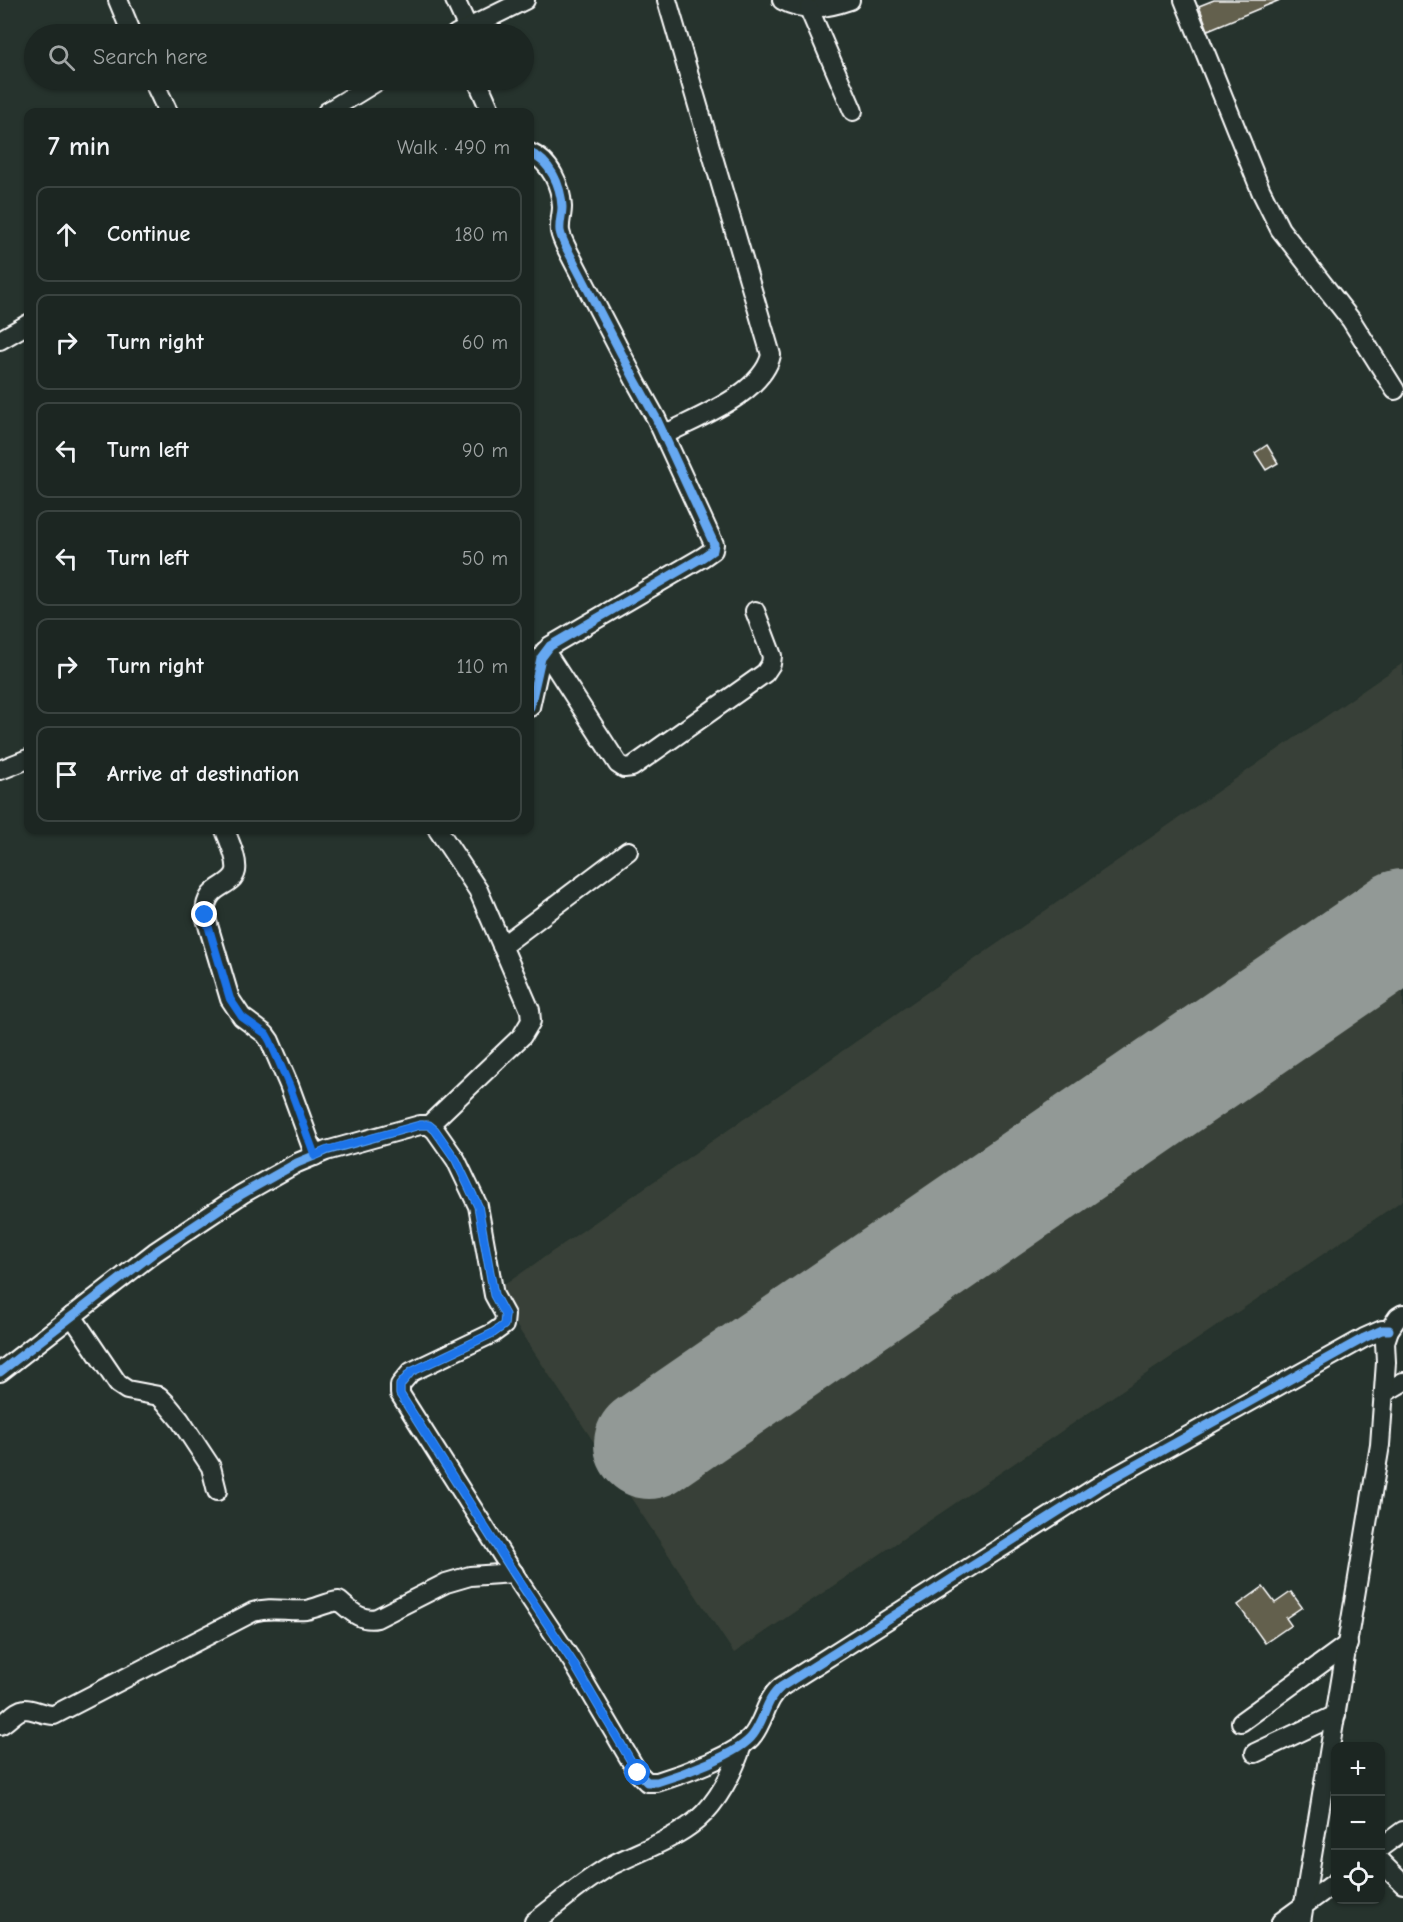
<!DOCTYPE html>
<meta charset="utf-8">
<style>
body{margin:0;font-family:"Comic Neue",sans-serif;background:#252e2a;color:#f1f3f6}
.controls{position:absolute;right:18px;bottom:18px;display:grid;overflow:hidden;border-radius:12px;box-shadow:0 2px 4px #0004}
.controls button{width:54px;height:54px;display:grid;place-items:center;padding:0;border:0;border-bottom:2px solid #3a4340;background:#1c2622;color:#f1f3f6;font:30px sans-serif}
.stop{position:absolute;width:18px;height:18px;margin:-14px;border:4px solid #1a73e8;border-radius:50%;background:#fff}
.stop.end{background:#1a73e8;border-color:#fff;box-shadow:0 2px 6px #0008}
.list{margin:0;padding:0;list-style:none}
h2{display:flex;justify-content:space-between;align-items:center;height:78px;margin:0;padding:0 24px;font-size:26px}
h2 small{font-size:20px;font-weight:400;color:#a0a5a5}
.list li{display:grid;grid-template-columns:39px 1fr auto;gap:18px;align-items:center;box-sizing:border-box;height:96px;margin:0 12px 12px;padding:0 12px;border:2px solid #3a4340;border-radius:12px}
.list b{display:block;font-size:22px;white-space:nowrap}
.list em{font-size:20px;font-style:normal;color:#a0a5a5}
.icon{flex:none;width:33px;height:33px;fill:none;stroke:currentColor;stroke-width:2;stroke-linecap:round;stroke-linejoin:round}
.map{position:relative;flex:none;width:1403px;height:1922px;overflow:hidden}
.search{position:absolute;background:#1c2622;box-shadow:0 2px 4px #0004;left:24px;top:24px;width:510px;height:66px;display:flex;align-items:center;gap:15px;box-sizing:border-box;padding:0 21px;border-radius:33px;color:#a0a5a5;font-size:22px}
.panel{position:absolute;background:#1c2622;box-shadow:0 2px 4px #0004;left:24px;top:108px;width:510px;height:726px;border-radius:12px}
.map>svg:first-child{display:block}
.built{fill:#384037}
.lines{fill:none;stroke-linecap:round;stroke-linejoin:round}
.runway{stroke:#929996;stroke-width:110}
.building{fill:#63604d;stroke:#fff;stroke-width:1.5}
.minor-casing{stroke:#fff;stroke-width:22}
.minor{stroke:#26332d;stroke-width:18}
.cycleway-casing{stroke:#26332d;stroke-width:13}
.cycleway{stroke:#66a8f1;stroke-width:9}
.route{stroke:#1a73e8;stroke-width:8}
</style>
<div class="map">
<svg width="1403" height="1922" viewBox="0 0 1403 1922">
<rect width="100%" height="100%" fill="#26332d"/>
<filter id="ink" filterUnits="userSpaceOnUse"><feTurbulence type="fractalNoise" baseFrequency=".0167" numOctaves="2"/><feDisplacementMap in="SourceGraphic" scale="12" xChannelSelector="R" yChannelSelector="G"/><feConvolveMatrix kernelMatrix="1 2 1 2 8 2 1 2 1" color-interpolation-filters="sRGB"/></filter>
<g filter="url(#ink)">
<polygon class="built" points="1403,663 1403,1200 734,1653 494,1292"/>
<g class="lines">
<polyline class="runway" points="649,1444 1403,924"/>
</g>
<g class="building">
<polygon points="1214,0 1280,0 1208,30 1199,6"/>
<polygon points="1267,445 1278,463 1266,470 1255,453"/>
<polygon points="1263,1587 1275,1603 1291,1592 1302,1607 1286,1618 1291,1625 1265,1643 1238,1605"/>
</g>
<g class="lines">
<g class="minor-casing">
<g id="minor">
<polyline points="118,0 132,34"/>
<polyline points="455,0 468,28"/>
<path d="M 782,0 C 804,12 827,8 850,0"/>
<polyline points="1184,0 1261,191 1280,229 1351,320 1395,390"/>
<polyline points="809,9 853,111"/>
<polyline points="456,34 525,0"/>
<polyline points="153,80 168,112"/>
<polyline points="477,80 491,112"/>
<polyline points="327,112 379,80"/>
<path d="M 530,153 C 550,161 561,185 562,207 C 562,215 559,223 560,231 C 561,237 564,243 567,249 L 636,382 L 656,418 L 714,544 L 713,550 L 703,557 L 550,646 L 541,658 L 530,707"/>
<polyline points="0,340 28,324"/>
<path d="M 664,435 C 698,417 762,394 771,355 L 667,0"/>
<polyline points="545,651 618,764 624,768 632,767 765,673 771,664 772,656 755,611"/>
<polyline points="0,770 28,759"/>
<path d="M 225,830 C 229,841 238,859 236,871 C 232,889 205,883 205,915 L 230,999 L 242,1017 L 265,1034 L 270,1041 L 289,1085 L 315,1156"/>
<polyline points="502,946 628,851"/>
<polyline points="429,1125 522,1036 531,1021 530,1010 478,890 438,830"/>
<polyline points="72,1316 118,1384 127,1390 159,1396 166,1403 180,1420 211,1467 217,1491"/>
<path d="M 0,1372 L 155,1252 L 242,1194 L 297,1163 L 326,1151 L 420,1125 L 429,1125 L 435,1130 L 456,1160 L 478,1206 L 494,1295 L 505,1315 L 504,1325 L 493,1333 L 411,1372 L 400,1385 L 400,1394 L 516,1577 L 572,1661 L 638,1773 L 647,1782 L 657,1782 C 680,1775 740,1754 753,1735 C 765,1719 766,1699 781,1687 L 1100,1485 L 1364,1338 L 1382,1330 L 1389,1330"/>
<polyline points="1384,1393 1403,1382"/>
<polyline points="1241,1722 1348,1644"/>
<path d="M 0,1725 C 9,1721 15,1710 25,1709 C 33,1709 44,1715 54,1715 L 253,1612 C 271,1606 288,1612 306,1610 C 318,1608 327,1602 339,1601 C 351,1611 361,1622 377,1618 L 446,1583 L 470,1576 L 514,1573"/>
<polyline points="1255,1753 1336,1715"/>
<polyline points="1380,1848 1403,1831"/>
<polyline points="1380,1861 1403,1884"/>
<path d="M 534,1922 C 560,1903 584,1880 612,1865 C 640,1851 673,1840 697,1820 C 718,1802 734,1771 742,1745"/>
<polyline points="1281,1922 1336,1882"/>
<polyline points="1301,1922 1380,1445 1386,1362 1385,1342 1389,1330 1398,1317 1403,1314"/>
</g>
</g>
<use href="#minor" class="minor"/>
<g class="cycleway-casing">
<g id="cycleway">
<path d="M 530,153 C 550,161 561,185 562,207 C 562,215 559,223 560,231 C 561,237 564,243 567,249 L 636,382 L 656,418 L 714,544 L 713,550 L 703,557 L 550,646 L 541,658 L 530,707"/>
<path d="M 0,1372 L 155,1252 L 242,1194 L 297,1163 L 326,1151 L 420,1125 L 429,1125 L 435,1130 L 456,1160 L 478,1206 L 494,1295 L 505,1315 L 504,1325 L 493,1333 L 411,1372 L 400,1385 L 400,1394 L 516,1577 L 572,1661 L 638,1773 L 647,1782 L 657,1782 C 680,1775 740,1754 753,1735 C 765,1719 766,1699 781,1687 L 1100,1485 L 1364,1338 L 1382,1330 L 1389,1330"/>
</g>
</g>
<use href="#cycleway" class="cycleway"/>
</g>
</g>
<g class="lines" filter="url(#ink)">
<polyline class="route" points="205,915 230,999 242,1017 266,1034 270,1041 289,1085 315,1156 327,1150 420,1125 429,1125 435,1130 456,1160 478,1206 494,1295 505,1315 504,1325 493,1333 411,1372 400,1385 400,1394 516,1576 572,1661 638,1773"/>
</g>
</svg>
<div class="controls">
<button>+</button>
<button>−</button>
<button><svg class="icon" aria-label="locate" viewBox="0 0 24 24"><circle cx="12" cy="12" r="6"/><path d="M12 2v4M12 18v4M2 12h4M18 12h4"/></svg></button>
</div>
<div class="stop" style="left:638px;top:1773px"></div>
<div class="stop end" style="left:205px;top:915px"></div>
<div class="search"><svg class="icon" aria-label="search" viewBox="0 0 24 24"><circle cx="10" cy="10" r="6"/><path d="M15 15l6 6"/></svg>Search here</div>
<section class="panel">
<h2>7 min<small>Walk · 490 m</small></h2>
<ul class="list">
<li><svg class="icon" aria-label="ahead" viewBox="0 0 24 24"><path d="M12 20V5M6 11l6-6 6 6"/></svg><div><b>Continue</b></div><em>180 m</em></li>
<li><svg class="icon" aria-label="right" viewBox="0 0 24 24"><path d="M7 20v-9h11M14 6l5 5-5 5"/></svg><div><b>Turn right</b></div><em>60 m</em></li>
<li><svg class="icon" aria-label="left" viewBox="0 0 24 24"><path d="M17 20v-9H6M10 6l-5 5 5 5"/></svg><div><b>Turn left</b></div><em>90 m</em></li>
<li><svg class="icon" aria-label="left" viewBox="0 0 24 24"><path d="M17 20v-9H6M10 6l-5 5 5 5"/></svg><div><b>Turn left</b></div><em>50 m</em></li>
<li><svg class="icon" aria-label="right" viewBox="0 0 24 24"><path d="M7 20v-9h11M14 6l5 5-5 5"/></svg><div><b>Turn right</b></div><em>110 m</em></li>
<li><svg class="icon" aria-label="arrive" viewBox="0 0 24 24"><path d="M6 21V4h12l-3 4 3 4H6"/></svg><div><b>Arrive at destination</b></div></li>
</ul>
</section>
</div>
